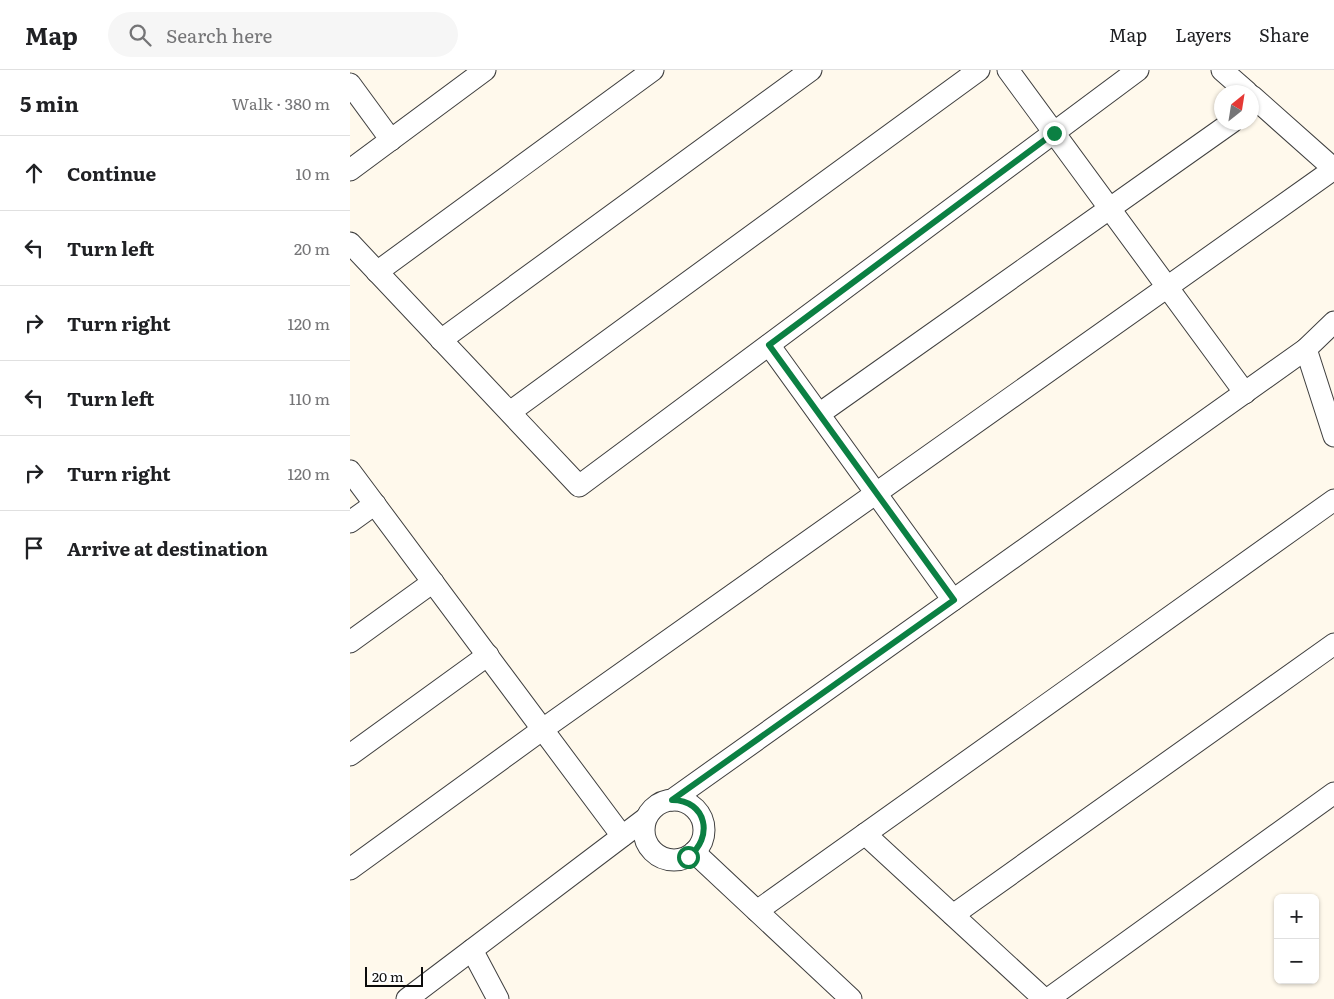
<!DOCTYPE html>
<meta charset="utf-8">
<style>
body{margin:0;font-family:Literata,serif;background:#f6f6f6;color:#202124}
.controls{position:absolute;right:15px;bottom:15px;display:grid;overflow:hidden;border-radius:8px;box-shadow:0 1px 4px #0004}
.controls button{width:45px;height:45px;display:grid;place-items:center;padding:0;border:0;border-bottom:1px solid #e0e0e0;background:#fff;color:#202124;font:25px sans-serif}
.compass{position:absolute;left:864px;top:15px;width:45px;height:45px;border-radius:50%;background:#fff;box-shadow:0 1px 4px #0004;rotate:30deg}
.scale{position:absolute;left:15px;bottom:12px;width:58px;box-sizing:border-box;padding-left:5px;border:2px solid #0c0c0c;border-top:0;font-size:14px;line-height:18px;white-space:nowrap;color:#0c0c0c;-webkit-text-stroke:4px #fff;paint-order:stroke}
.stop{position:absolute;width:15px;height:15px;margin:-11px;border:4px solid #0b8043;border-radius:50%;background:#fff}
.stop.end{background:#0b8043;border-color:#fff;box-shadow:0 1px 5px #0008}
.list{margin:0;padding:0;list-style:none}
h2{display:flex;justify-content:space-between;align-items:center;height:65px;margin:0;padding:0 20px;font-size:21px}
h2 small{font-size:16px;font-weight:400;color:#757577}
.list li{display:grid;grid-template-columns:32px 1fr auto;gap:15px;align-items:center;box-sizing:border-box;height:75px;padding:0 20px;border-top:1px solid #e0e0e0}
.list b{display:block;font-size:19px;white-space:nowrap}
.list em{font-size:16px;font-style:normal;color:#757577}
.icon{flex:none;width:28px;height:28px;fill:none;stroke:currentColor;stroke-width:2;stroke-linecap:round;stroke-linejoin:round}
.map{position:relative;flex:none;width:984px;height:929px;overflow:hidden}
header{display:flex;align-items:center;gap:30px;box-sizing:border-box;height:70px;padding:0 25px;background:#fff;border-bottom:1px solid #e0e0e0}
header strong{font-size:24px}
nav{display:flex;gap:28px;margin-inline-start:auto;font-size:18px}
.search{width:350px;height:45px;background:#f6f6f6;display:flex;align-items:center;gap:12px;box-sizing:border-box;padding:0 18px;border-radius:28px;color:#757577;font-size:19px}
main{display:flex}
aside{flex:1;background:#fff}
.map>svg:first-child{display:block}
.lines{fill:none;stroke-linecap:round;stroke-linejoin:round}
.minor-casing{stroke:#3f3f3f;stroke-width:23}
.minor{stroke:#fff;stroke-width:21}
.route{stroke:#0b8043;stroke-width:6}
</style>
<header>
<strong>Map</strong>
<div class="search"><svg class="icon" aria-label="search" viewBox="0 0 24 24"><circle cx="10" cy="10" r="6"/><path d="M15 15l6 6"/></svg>Search here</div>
<nav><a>Map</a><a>Layers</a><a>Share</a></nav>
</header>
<main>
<aside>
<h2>5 min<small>Walk · 380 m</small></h2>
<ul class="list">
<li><svg class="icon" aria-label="ahead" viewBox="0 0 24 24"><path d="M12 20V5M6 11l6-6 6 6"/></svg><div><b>Continue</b></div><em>10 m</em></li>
<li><svg class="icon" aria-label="left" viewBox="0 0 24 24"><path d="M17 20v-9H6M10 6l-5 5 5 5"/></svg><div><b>Turn left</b></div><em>20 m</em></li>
<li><svg class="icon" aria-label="right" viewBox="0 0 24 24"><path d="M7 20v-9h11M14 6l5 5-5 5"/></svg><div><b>Turn right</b></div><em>120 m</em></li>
<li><svg class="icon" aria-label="left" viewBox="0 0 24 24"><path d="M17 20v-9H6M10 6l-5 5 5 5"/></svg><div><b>Turn left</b></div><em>110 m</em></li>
<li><svg class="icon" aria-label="right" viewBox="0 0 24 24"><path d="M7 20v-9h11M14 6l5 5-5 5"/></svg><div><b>Turn right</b></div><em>120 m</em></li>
<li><svg class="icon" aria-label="arrive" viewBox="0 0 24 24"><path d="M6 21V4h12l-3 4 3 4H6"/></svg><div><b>Arrive at destination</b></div></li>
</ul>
</aside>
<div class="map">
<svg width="984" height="929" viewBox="0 0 984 929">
<rect width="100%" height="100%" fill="#fff9ec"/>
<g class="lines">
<g class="minor-casing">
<g id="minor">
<polyline points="658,0 895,323"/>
<polyline points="872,0 897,22"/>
<polyline points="0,14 41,70"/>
<polyline points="0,100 135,0"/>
<polyline points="0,173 229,416 788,0"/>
<polyline points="27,202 303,0"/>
<polyline points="91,270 461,0"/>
<polyline points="419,275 603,530"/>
<polyline points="956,279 984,366"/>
<polyline points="160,342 629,0"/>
<polyline points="469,344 882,52"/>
<polyline points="0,401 272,766"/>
<polyline points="0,452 25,434"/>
<polyline points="0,572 83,512"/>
<polyline points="0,685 138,585"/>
<circle cx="324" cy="760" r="30"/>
<polyline points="322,730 956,279 984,252"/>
<polyline points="515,764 694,929"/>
<polyline points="344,782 501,929"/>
<polyline points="0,799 193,659 984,99 902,26"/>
<polyline points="407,841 984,430"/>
<polyline points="603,845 984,574"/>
<polyline points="122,880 148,929"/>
<polyline points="57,929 295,749"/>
<polyline points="698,929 984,723"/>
</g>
</g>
<use href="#minor" class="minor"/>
</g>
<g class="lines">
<path class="route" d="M 338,787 C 364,768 357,730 322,730 L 604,530 L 419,275 L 704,63"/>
</g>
</svg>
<div class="controls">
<button>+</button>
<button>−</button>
</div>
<svg class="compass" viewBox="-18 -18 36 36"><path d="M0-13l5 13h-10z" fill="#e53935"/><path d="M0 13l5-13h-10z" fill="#757577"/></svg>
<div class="scale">20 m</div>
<div class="stop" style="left:338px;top:787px"></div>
<div class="stop end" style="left:704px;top:63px"></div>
</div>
</main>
